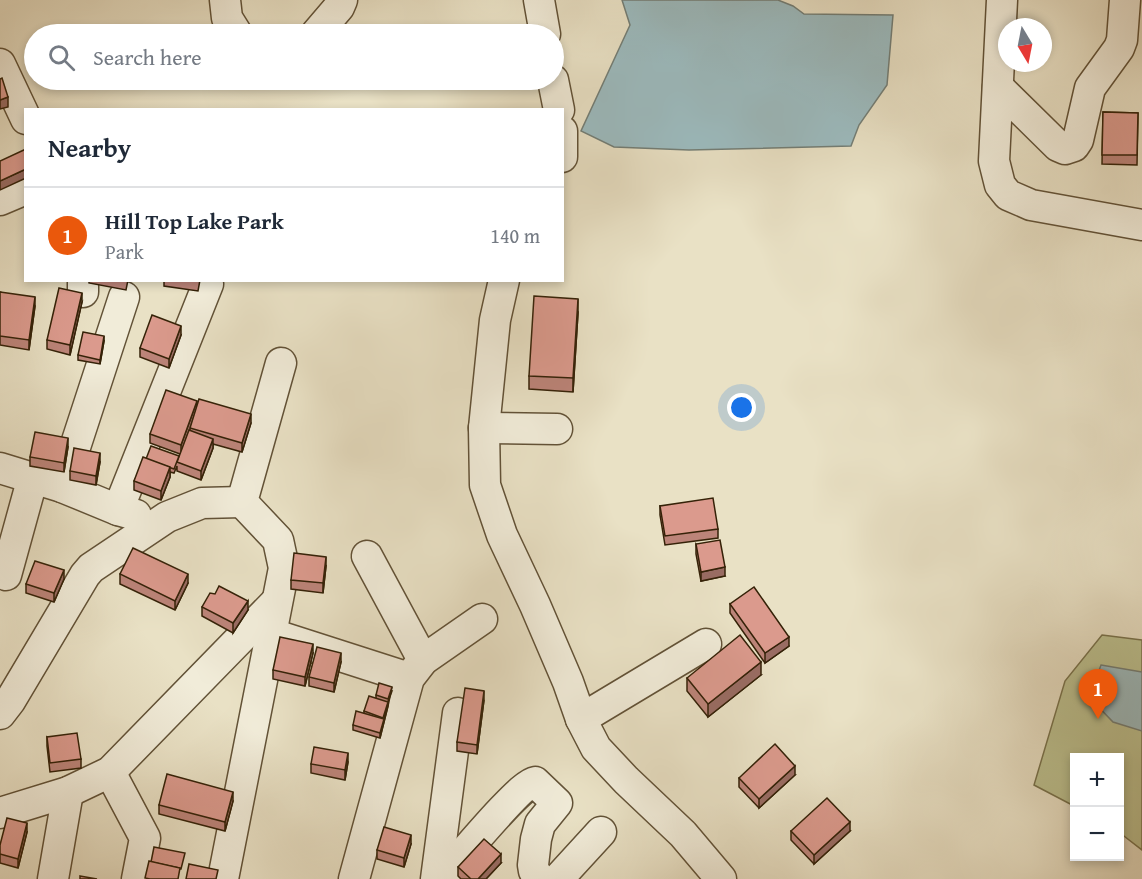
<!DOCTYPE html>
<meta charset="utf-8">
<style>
body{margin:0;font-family:"Gentium Book Plus",serif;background:#f2f2f3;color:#1f2937}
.controls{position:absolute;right:18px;bottom:18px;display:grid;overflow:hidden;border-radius:0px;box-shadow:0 3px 9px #0003}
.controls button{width:54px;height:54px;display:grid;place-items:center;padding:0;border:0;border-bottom:2px solid #e0e1e3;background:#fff;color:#1f2937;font:30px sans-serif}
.compass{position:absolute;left:998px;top:18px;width:54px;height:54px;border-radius:50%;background:#fff;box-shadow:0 3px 9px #0003;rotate:170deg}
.you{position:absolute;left:742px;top:408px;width:21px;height:21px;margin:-15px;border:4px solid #fff;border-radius:50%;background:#1a73e8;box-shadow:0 0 0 9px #1a73e833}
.badge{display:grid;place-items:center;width:39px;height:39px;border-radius:50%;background:#ea580c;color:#fff;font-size:20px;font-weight:700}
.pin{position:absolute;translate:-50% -50px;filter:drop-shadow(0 2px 3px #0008)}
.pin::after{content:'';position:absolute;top:32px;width:21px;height:18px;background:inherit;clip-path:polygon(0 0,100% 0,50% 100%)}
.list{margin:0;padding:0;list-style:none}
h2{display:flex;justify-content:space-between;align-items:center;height:78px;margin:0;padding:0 24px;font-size:26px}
h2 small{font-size:20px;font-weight:400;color:#747a83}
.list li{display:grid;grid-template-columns:39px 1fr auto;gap:18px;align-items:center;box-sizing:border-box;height:96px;padding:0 24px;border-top:2px solid #e0e1e3}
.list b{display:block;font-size:22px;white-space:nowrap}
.list p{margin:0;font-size:20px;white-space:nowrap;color:#747a83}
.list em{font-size:20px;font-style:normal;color:#747a83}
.icon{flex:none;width:33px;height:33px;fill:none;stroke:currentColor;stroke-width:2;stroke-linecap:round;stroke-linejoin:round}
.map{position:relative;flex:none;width:1142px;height:879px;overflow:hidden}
.search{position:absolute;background:#fff;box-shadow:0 3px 9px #0003;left:24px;top:24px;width:540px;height:66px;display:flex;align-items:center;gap:15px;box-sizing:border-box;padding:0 21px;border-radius:33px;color:#747a83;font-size:22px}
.panel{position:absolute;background:#fff;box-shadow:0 3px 9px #0003;left:24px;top:108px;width:540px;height:174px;border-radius:0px}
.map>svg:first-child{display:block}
.green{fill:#bcc190;stroke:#78724c;stroke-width:1.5}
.water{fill:#9cbbbf;stroke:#737e76;stroke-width:1.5}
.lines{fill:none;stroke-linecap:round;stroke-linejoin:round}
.minor-casing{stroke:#625237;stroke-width:33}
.minor{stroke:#f1ecd9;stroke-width:30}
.wall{fill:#bc8479;stroke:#352208;stroke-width:1.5}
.shaded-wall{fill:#996c63;stroke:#352208;stroke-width:1.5}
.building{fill:#db9a8d;stroke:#352208;stroke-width:1.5}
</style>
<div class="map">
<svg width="1142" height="879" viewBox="0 0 1142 879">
<rect width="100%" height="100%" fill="#e9e1c5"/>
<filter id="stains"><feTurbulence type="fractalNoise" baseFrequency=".00333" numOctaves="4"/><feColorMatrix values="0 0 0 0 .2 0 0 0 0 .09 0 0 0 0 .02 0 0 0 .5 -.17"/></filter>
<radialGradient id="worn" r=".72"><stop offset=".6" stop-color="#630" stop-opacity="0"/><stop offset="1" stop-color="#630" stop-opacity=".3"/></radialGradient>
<polygon class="green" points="1102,635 1142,640 1142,850 1120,833 1120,758 1074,758 1074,806 1034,785 1065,681"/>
<g class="water">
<polygon points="622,0 778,0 793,6 804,14 893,15 887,85 859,125 851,146 689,150 614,147 581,131 630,25"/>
<polygon points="1101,665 1142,672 1142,731 1113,722 1089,697"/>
</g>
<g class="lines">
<g class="minor-casing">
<g id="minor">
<polyline points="225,0 227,18 237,34"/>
<polyline points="539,0 545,34"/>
<polyline points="1002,0 994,161 1000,185 1008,195 1031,205 1142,225"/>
<polyline points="316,34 339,7 342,0"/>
<polyline points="0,64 26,119"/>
<polyline points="553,80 559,110"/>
<polyline points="998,87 1058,146 1065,149 1074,146 1078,140 1090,88 1119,48 1122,40 1125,0"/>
<polyline points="562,131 562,157"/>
<polyline points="0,200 26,189"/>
<polyline points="83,280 83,292"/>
<polyline points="504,280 495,320 484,428 485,485 502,535 535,605 568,682 581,719 596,748 626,780 683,834 721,879"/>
<polyline points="484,428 557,429"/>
<polyline points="0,468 62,487 118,510 136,515"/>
<polyline points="62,487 124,297"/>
<polyline points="118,510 208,284"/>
<polyline points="367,556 423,660"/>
<polyline points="6,575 33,477"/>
<polyline points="275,635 409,678"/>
<polyline points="0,714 10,701 85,575 91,568 167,517 202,503 242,502"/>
<polyline points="581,719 706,644"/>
<polyline points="110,772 145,838 137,879"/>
<polyline points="0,813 68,792 110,772 276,602"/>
<polyline points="53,879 68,792"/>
<polyline points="223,879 284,568 278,540 242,502 281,363"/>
<polyline points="354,879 409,678 423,660 482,619"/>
<polyline points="436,879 458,713"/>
<path d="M 441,879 C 456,863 520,784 535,782 L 557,803 L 540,824 L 536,839 L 533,865 L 534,871 L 540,879"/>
<polyline points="558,879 601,832"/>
</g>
</g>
<use href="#minor" class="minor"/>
</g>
<g class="wall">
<polygon points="1103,112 1138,113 1137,165 1102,164"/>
<polygon points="89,280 128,280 126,290 89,283"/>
<polygon points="164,280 200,280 198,291 164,286"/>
<polygon points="0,292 35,306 29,350 0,345"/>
<polygon points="82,302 70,355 47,349 47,340"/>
<polygon points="578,313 573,392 529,389 529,376"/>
<polygon points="181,335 169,368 140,357 140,348"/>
<polygon points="104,341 100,364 78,360 78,355"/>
<polygon points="197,405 251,423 242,452 213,444 213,448 201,480 177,471 177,466 174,473 170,472 170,477 161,500 134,490 134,481 146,459 179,456 180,454 150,443 150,434"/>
<polygon points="68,447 64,472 30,466 30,457"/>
<polygon points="100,462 96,485 70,480 70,471"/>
<polygon points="660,506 718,529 718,538 665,545 660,515"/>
<polygon points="696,544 725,576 701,581 696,554"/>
<polygon points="326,566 323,593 291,589 291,580"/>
<polygon points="120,574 188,583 175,610 120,584"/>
<polygon points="64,579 54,602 26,593 26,584"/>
<polygon points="730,604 789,646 765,663 730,613"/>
<polygon points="202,607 248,610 233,633 202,616"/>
<polygon points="313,653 305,686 273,679 273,670"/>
<polygon points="341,662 334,692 309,686 309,677"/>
<polygon points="761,675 708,717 687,691 687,678"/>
<polygon points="392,691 388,702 388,706 380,738 353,730 353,725 364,713 364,711 376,698 376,695"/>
<polygon points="484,700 477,754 457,751 457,742"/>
<polygon points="47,737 81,759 81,768 50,772 47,746"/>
<polygon points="348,762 345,780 311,773 311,764"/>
<polygon points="795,775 759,808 739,787 739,778"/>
<polygon points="233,801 225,831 159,814 159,805"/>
<polygon points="791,831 850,831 814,864 791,840"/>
<polygon points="27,832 18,868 0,863 0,845"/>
<polygon points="411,844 404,867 377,859 377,850"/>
<polygon points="501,863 486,879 461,879 458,876 458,867"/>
</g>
<g class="shaded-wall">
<polygon points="8,97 8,107 0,109 0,100"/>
<polygon points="26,169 26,178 0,190 0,181"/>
<polygon points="82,293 82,302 70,355 70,345"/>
<polygon points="35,297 35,306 29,350 29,340"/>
<polygon points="578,299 578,313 573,392 573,378"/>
<polygon points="181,326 181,335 169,368 169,359"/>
<polygon points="104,336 104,341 100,364 100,360"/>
<polygon points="197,401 197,410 181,454 181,445"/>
<polygon points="251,414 251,423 242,452 242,443"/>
<polygon points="68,438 68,447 64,472 64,463"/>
<polygon points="213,439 213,448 201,480 201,471"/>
<polygon points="100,453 100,462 96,485 96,476"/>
<polygon points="170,467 170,477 161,500 161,491"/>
<polygon points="326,557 326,566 323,593 323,583"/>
<polygon points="725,567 725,576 701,581 701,572"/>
<polygon points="64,570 64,579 54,602 54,593"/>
<polygon points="188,574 188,583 175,610 175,601"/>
<polygon points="248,601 248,610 233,633 233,623"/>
<polygon points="789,637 789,646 765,663 765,653"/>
<polygon points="313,644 313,653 305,686 305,677"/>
<polygon points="341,653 341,662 334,692 334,683"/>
<polygon points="761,662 761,675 708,717 708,704"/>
<polygon points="392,687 388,706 380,738 380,733"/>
<polygon points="484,691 484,700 477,754 477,745"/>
<polygon points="348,753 348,762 345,780 345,770"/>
<polygon points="795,766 795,775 759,808 759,799"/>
<polygon points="233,792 233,801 225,831 225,822"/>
<polygon points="850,822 850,831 814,864 814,855"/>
<polygon points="27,823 27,832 18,868 18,859"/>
<polygon points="411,835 411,844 404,867 404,858"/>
<polygon points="501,854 501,863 486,879 478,879"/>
</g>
<g class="building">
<polygon points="2,78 8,97 0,100 0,79"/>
<polygon points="1103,112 1138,113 1137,155 1102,155"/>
<polygon points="26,149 26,169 0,181 0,161"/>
<polygon points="59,288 82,293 70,345 47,340"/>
<polygon points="0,292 35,297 29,340 0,336"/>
<polygon points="534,296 578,299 573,378 529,376"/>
<polygon points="152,315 181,326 169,359 140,348"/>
<polygon points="83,332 104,336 100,360 78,355"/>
<polygon points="166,390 197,401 181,445 150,434"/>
<polygon points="199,399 251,414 242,443 190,428"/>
<polygon points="189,430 213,439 201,471 177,462"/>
<polygon points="35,432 68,438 64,463 30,457"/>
<polygon points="151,446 179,456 174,469 146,459"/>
<polygon points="74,448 100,453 96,476 70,471"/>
<polygon points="143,457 170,467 161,491 134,481"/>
<polygon points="713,498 718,529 665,536 660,506"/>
<polygon points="720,540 725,567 701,572 696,544"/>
<polygon points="133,548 188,574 175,601 120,574"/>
<polygon points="294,553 326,557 323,583 291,580"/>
<polygon points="35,561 64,570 54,593 26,584"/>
<polygon points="219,586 248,601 233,623 202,607 210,593 215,594"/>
<polygon points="754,587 789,637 765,653 730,604"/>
<polygon points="740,635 761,662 708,704 687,678"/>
<polygon points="280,637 313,644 305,677 273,670"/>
<polygon points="317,647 341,653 334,683 309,677"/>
<polygon points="379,683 392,687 388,699 376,695"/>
<polygon points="465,688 484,691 477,745 457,742"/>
<polygon points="369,696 388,702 383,718 364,711"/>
<polygon points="356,711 384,719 380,733 353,725"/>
<polygon points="77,733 81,759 50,763 47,737"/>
<polygon points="775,744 795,766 759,799 739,778"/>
<polygon points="314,747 348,753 345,770 311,764"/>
<polygon points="167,774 233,792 225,822 159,805"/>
<polygon points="827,798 850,822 814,855 791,831"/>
<polygon points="7,818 27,823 18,859 0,854 0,845"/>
<polygon points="384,827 411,835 404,858 377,850"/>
<polygon points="484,839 501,854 478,879 471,879 458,867"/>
<polygon points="154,847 185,853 181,869 180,869 180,868 151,862"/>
<polygon points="149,861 180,868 178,879 150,879 145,878"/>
<polygon points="189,864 218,870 216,879 186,879"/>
<polygon points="80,876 97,879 80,879"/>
</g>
<rect width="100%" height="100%" filter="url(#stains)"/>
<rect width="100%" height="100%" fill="url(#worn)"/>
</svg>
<div class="controls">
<button>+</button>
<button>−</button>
</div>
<svg class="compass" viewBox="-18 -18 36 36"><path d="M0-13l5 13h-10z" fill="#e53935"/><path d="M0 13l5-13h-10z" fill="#747a83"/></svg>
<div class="you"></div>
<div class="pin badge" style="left:1098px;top:719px">1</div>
<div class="search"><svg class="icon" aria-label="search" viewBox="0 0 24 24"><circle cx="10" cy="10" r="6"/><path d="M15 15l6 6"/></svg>Search here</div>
<section class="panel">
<h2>Nearby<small></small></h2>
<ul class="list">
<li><span class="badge">1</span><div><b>Hill Top Lake Park</b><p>Park</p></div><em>140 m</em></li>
</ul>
</section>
</div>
